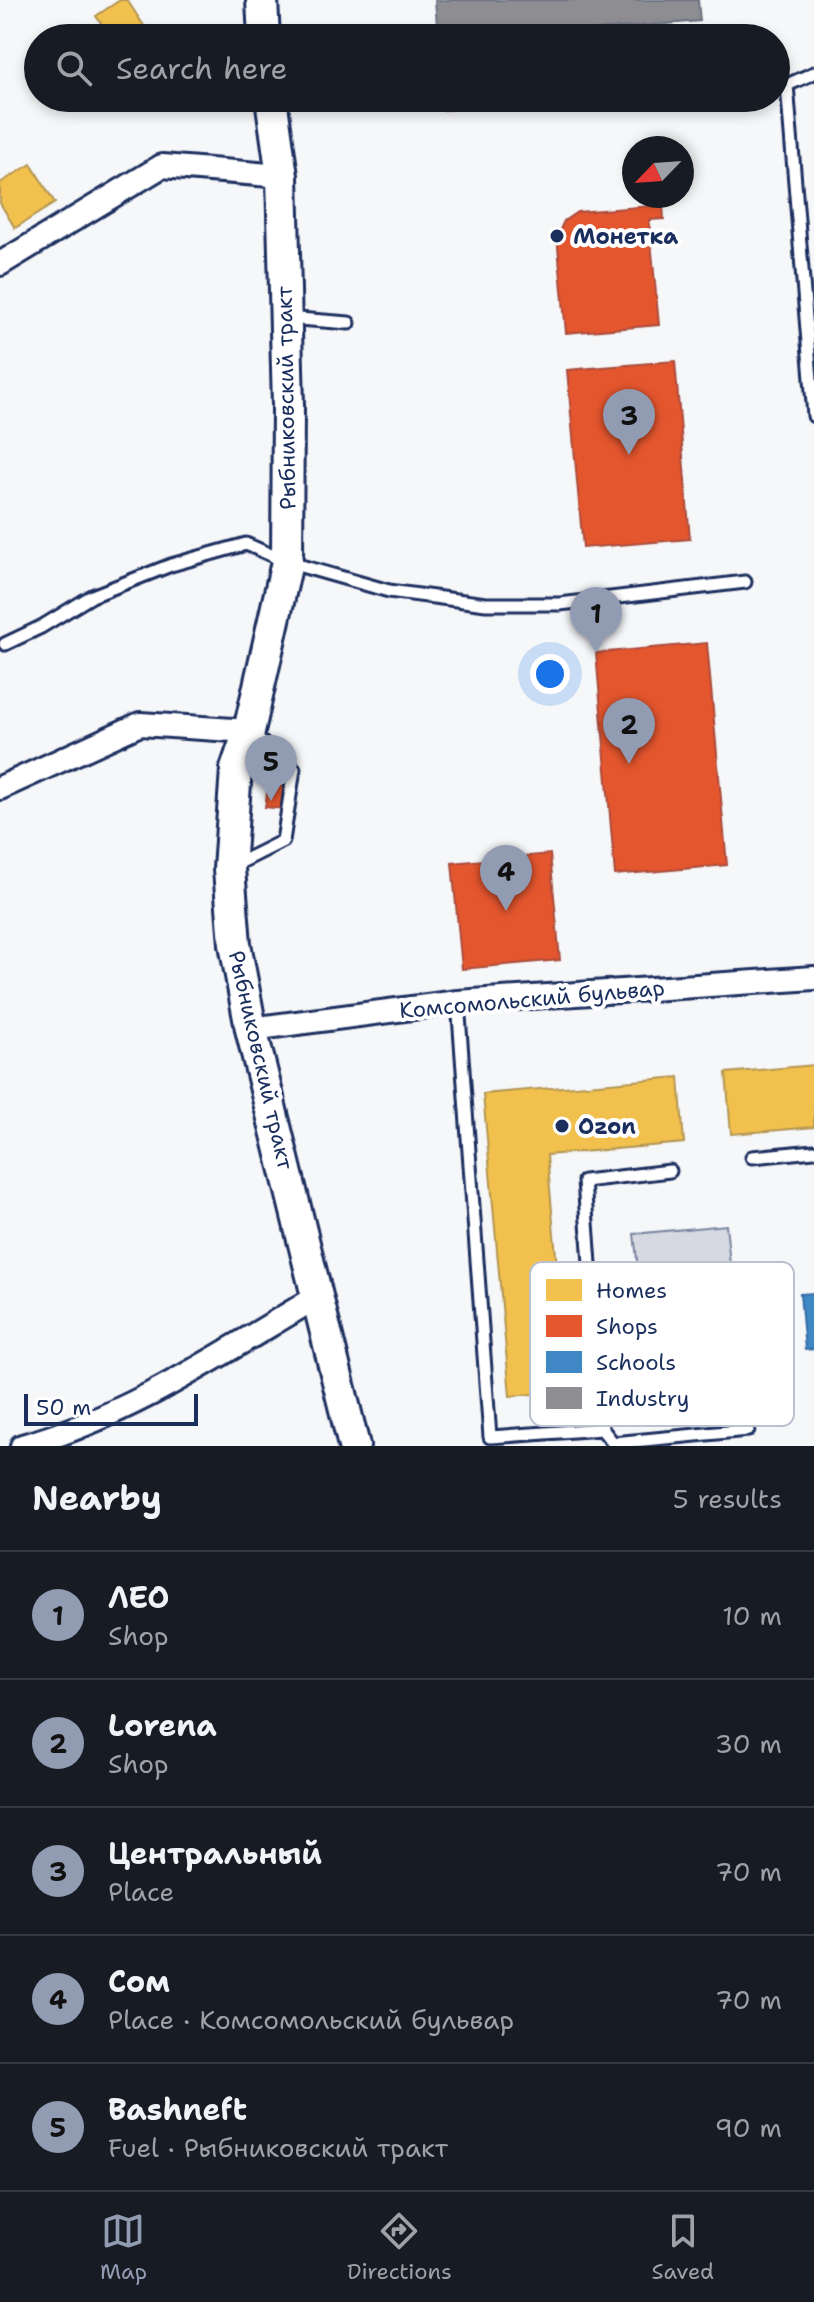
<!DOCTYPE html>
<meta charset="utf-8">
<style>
body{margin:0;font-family:"Shantell Sans",sans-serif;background:#242831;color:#f1f3f6}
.compass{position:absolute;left:622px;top:136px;width:72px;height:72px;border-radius:50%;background:#171b24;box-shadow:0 4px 12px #0003;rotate:245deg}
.scale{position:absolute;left:24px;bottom:20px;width:174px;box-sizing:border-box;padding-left:8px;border:4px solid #1b2f5e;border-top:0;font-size:22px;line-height:28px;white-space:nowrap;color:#1b2f5e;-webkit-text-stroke:6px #fff;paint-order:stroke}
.you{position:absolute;left:550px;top:674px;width:28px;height:28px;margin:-20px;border:6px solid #fff;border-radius:50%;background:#1a73e8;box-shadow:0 0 0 12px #1a73e833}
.badge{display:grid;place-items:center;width:52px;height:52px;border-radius:50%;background:#919bb2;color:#111;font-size:26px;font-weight:700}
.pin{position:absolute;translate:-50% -66px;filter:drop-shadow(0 2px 4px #0008)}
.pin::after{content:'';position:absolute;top:42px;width:28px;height:24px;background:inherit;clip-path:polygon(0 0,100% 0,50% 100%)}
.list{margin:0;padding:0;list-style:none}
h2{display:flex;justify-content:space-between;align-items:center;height:104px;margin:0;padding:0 32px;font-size:34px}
h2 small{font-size:26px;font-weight:400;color:#9ea1a6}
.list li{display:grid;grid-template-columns:52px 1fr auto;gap:24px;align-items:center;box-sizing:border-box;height:128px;padding:0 32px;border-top:2px solid #363941}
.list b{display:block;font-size:30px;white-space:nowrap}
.list p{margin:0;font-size:26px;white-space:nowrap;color:#9ea1a6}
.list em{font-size:26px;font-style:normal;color:#9ea1a6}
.icon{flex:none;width:44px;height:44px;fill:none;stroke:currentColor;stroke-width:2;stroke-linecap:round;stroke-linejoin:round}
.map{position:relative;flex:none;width:814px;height:1446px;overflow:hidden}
.search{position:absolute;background:#171b24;box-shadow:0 4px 12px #0003;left:24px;right:24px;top:24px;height:88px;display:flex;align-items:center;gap:20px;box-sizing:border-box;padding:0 28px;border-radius:44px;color:#9ea1a6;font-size:30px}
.sheet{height:744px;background:#171b24}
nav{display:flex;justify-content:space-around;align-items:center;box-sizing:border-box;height:112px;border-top:2px solid #363941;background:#171b24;font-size:22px;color:#9ea1a6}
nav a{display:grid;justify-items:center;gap:4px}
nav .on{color:#919bb2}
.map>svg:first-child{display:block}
.green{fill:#d6d9e2;stroke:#7884a0;stroke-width:2}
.homes{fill:#f2c14e;stroke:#b29553;stroke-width:2}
.shops{fill:#e4572e;stroke:#a84b3c;stroke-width:2}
.schools{fill:#3f88c5;stroke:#346da6;stroke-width:2}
.industry{fill:#8d8d92;stroke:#6b7182;stroke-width:2}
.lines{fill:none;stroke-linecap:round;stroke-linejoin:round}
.lane-casing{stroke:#1b2f5e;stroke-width:17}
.street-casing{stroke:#1b2f5e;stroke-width:28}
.secondary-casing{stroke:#1b2f5e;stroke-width:36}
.lane{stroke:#fff;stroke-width:11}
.street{stroke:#fff;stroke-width:22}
.secondary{stroke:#fff;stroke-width:30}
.poi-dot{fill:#1b2f5e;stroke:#fff;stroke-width:3}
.labels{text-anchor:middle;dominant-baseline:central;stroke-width:8;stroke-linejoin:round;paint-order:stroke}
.poi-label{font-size:22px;font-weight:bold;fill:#1b2f5e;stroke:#fff;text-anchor:start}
.street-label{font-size:22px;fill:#1b2f5e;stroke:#fff}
.key{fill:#fff;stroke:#bbc1cf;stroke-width:2}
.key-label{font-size:22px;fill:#1b2f5e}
</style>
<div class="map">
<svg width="814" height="1446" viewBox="0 0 814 1446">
<rect width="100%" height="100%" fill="#f6f7f9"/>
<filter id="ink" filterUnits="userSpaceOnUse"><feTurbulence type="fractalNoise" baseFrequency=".0125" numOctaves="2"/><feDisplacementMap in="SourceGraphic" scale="16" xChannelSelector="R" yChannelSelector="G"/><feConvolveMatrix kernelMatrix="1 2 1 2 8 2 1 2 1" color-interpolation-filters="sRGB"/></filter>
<g filter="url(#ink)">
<polygon class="green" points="726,1225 744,1401 724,1403 716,1351 693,1334 691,1317 644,1319 634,1234"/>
<g class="homes">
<polygon points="120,0 127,0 152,38 111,38 96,16"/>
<polygon points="31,164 55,203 15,228 0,203 0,183"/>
<polygon points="814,1065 814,1127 731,1134 726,1073"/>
<polygon points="679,1077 684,1143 547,1155 568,1391 510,1396 483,1094"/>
</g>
<g class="shops">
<polygon points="663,205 664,219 649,220 659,325 566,333 557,236 564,221 577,212"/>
<polygon points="675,361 690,539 583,548 567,370"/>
<polygon points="707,643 727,865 615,875 596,653"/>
<polygon points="270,771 289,773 285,809 265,807"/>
<polygon points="550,854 560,960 462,969 452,863"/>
</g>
<polygon class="schools" points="814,1293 814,1349 805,1350 800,1294"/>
<g class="industry">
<polygon points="435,0 698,0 700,21 507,38 438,38"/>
<polygon points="443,98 583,98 444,110"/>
</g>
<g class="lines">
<g class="lane-casing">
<g id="lane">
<polyline points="814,73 787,85 814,416"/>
<polyline points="286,318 349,323"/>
<polyline points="5,644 41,627 92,596 171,565 246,544 287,562 389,591 486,604 560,604 745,582"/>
<polyline points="233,866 283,841 294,769 252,734"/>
<polyline points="458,1002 490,1437 602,1429 584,1181 670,1171"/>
<polyline points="752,1157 814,1151"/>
<polyline points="602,1429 613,1443 748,1430"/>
</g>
</g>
<g class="street-casing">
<g id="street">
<polyline points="0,264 162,166 282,176"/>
<polyline points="0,788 140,724 249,731"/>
<polyline points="251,1029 458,1002 814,978"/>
<path d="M 22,1446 C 128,1417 222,1353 317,1297"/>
</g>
</g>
<g class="secondary-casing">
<g id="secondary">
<polyline points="262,0 264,38"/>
<polyline points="271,98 282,176 288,406 287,562 249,731 236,769 229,869 235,944 251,1029 354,1446"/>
</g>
</g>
<use href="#lane" class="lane"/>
<use href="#street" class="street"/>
<use href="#secondary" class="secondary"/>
</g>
</g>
<g class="poi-dot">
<circle cx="557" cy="236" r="8"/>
<circle cx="562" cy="1126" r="8"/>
</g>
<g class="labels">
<g class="poi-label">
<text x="573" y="236">Монетка</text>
<text x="578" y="1126">Ozon</text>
</g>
<g class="street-label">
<text transform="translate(286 398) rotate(-91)">Рыбниковский тракт</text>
<text transform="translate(532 999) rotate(-5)">Комсомольский бульвар</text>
<text transform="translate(261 1060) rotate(77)">Рыбниковский тракт</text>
</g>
</g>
<rect x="530" y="1262" width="264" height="164" rx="12" class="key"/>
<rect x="546" y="1279" width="36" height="22" fill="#f2c14e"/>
<rect x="546" y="1315" width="36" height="22" fill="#e4572e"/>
<rect x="546" y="1351" width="36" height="22" fill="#3f88c5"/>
<rect x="546" y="1387" width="36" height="22" fill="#8d8d92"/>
<g class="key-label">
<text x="596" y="1298">Homes</text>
<text x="596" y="1334">Shops</text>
<text x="596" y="1370">Schools</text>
<text x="596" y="1406">Industry</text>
</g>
</svg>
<svg class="compass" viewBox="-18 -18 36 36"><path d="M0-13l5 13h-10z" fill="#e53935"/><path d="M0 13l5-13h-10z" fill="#9ea1a6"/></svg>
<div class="scale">50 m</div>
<div class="you"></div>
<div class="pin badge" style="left:596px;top:653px">1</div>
<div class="pin badge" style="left:629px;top:764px">2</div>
<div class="pin badge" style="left:629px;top:455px">3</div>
<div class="pin badge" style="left:506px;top:911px">4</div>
<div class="pin badge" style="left:271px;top:801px">5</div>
<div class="search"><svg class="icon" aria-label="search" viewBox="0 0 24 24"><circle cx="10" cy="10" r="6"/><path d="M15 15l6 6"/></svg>Search here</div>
</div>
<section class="sheet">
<h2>Nearby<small>5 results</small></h2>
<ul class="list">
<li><span class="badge">1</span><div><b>ЛЕО</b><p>Shop</p></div><em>10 m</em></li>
<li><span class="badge">2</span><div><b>Lorena</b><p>Shop</p></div><em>30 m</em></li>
<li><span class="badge">3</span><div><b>Центральный</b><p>Place</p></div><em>70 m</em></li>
<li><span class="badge">4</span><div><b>Сом</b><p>Place · Комсомольский бульвар</p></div><em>70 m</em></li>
<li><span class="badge">5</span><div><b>Bashneft</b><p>Fuel · Рыбниковский тракт</p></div><em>90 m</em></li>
</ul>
</section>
<nav>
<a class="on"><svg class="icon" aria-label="map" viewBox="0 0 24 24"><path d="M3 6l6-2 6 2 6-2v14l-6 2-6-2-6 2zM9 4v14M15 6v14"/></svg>Map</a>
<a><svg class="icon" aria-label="directions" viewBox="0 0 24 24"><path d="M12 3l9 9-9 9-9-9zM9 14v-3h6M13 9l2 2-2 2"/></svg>Directions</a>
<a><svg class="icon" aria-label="saved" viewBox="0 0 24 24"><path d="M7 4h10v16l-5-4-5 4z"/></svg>Saved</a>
</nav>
